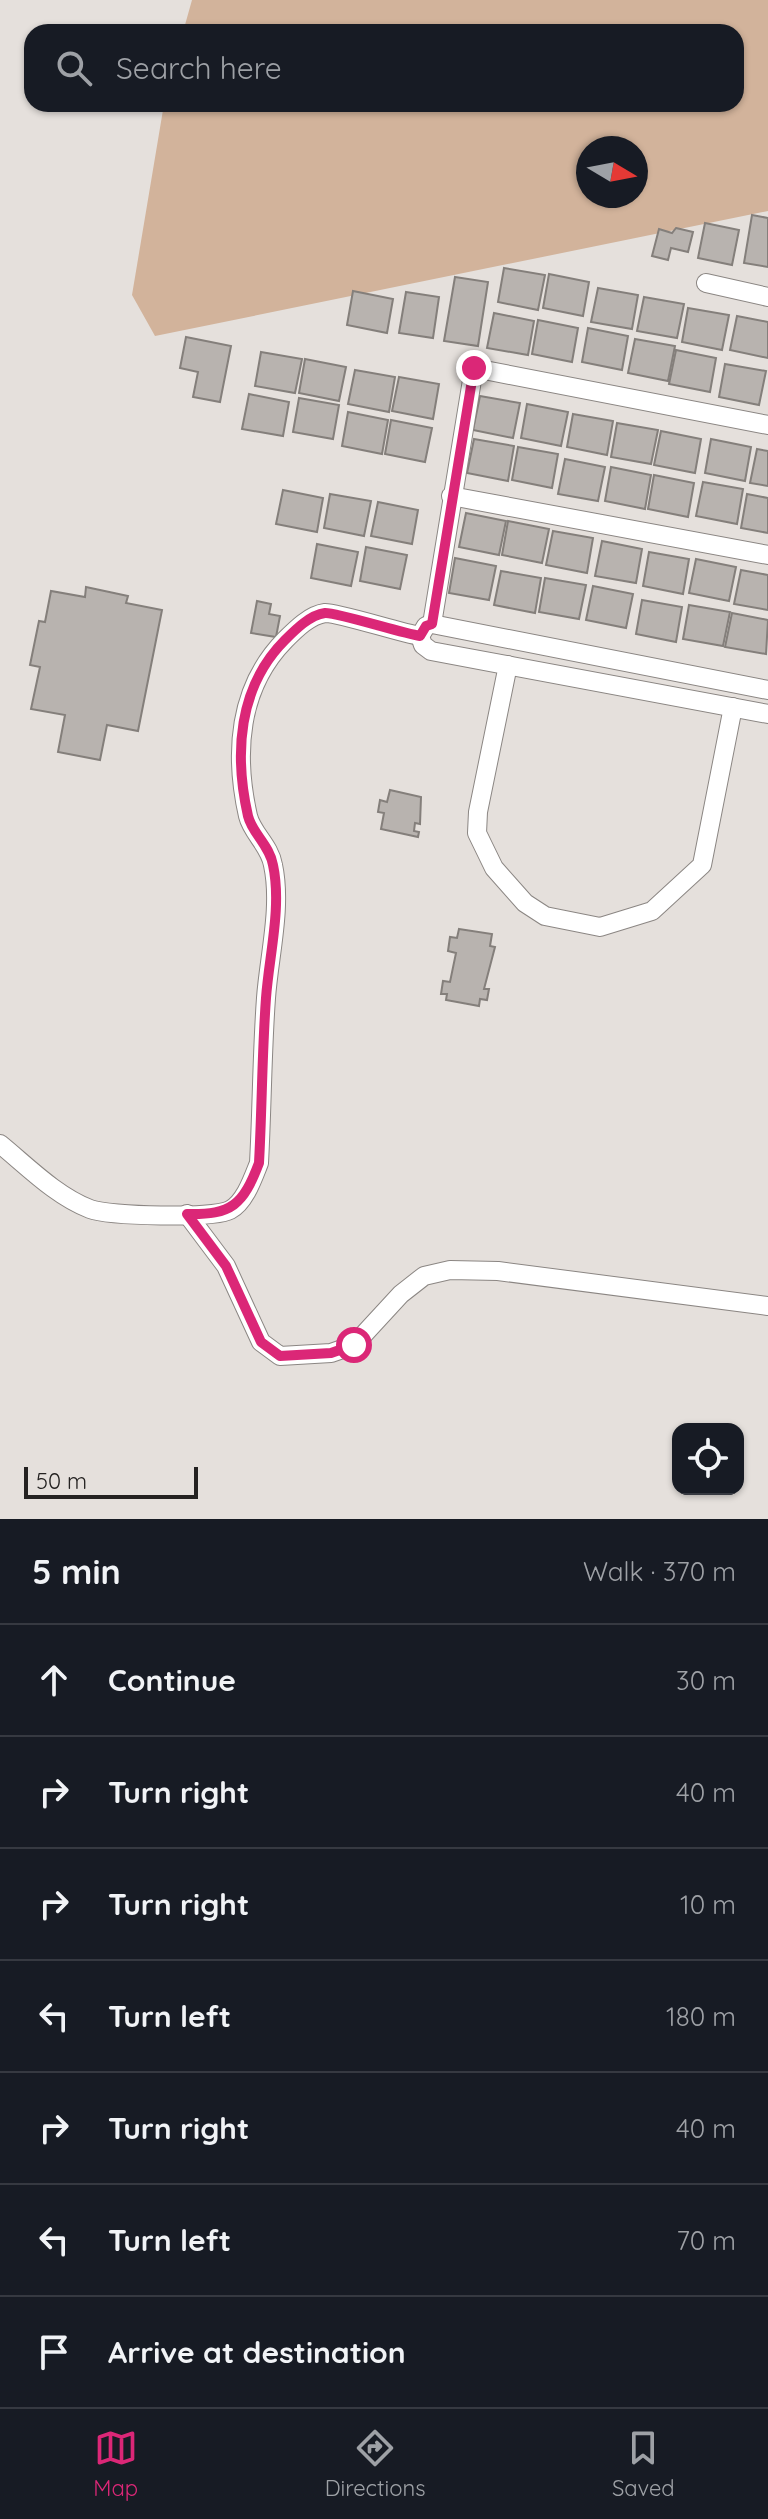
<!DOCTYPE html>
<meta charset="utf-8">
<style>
body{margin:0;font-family:Quicksand,sans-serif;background:#242831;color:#f1f3f6}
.controls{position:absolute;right:24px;bottom:24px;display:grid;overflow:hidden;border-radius:16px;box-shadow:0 2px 6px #0004}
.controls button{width:72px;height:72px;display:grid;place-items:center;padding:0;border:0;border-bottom:2px solid #363941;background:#171b24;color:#f1f3f6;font:40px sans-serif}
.compass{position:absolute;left:576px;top:136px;width:72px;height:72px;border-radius:50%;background:#171b24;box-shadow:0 2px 6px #0004;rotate:100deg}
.scale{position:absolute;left:24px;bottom:20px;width:174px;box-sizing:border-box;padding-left:8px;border:4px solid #242221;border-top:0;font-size:22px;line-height:28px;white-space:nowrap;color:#242221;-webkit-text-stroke:6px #e5e0dc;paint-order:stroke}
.stop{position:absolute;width:24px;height:24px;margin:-18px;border:6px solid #db2777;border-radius:50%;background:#fff}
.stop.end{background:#db2777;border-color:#fff;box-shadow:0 2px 8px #0008}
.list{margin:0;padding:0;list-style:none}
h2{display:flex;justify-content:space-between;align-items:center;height:104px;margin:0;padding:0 32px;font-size:34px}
h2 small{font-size:26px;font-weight:400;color:#9ea1a6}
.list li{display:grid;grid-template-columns:52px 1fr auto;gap:24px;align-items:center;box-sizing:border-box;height:112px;padding:0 32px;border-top:2px solid #363941}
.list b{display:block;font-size:30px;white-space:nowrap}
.list em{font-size:26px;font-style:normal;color:#9ea1a6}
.icon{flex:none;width:44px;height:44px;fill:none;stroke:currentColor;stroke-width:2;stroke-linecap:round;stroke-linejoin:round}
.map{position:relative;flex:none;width:768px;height:1519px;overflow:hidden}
.search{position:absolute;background:#171b24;box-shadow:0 2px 6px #0004;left:24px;right:24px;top:24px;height:88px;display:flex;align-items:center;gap:20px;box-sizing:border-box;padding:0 28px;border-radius:24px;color:#9ea1a6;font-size:30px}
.sheet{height:888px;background:#171b24}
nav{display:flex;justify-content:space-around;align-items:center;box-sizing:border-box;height:112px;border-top:2px solid #363941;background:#171b24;font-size:22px;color:#9ea1a6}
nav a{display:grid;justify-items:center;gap:4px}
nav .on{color:#db2777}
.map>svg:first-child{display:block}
.green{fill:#d2b39b;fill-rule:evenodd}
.building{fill:#b8b3af;stroke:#847f7b;stroke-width:2}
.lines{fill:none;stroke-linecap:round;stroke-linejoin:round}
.street-casing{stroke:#8b8683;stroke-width:20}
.street{stroke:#fff;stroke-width:18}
.route{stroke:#db2777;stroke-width:10}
</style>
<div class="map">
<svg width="768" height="1519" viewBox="0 0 768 1519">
<rect width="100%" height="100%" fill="#e5e0dc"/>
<path class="green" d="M 192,0 L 768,0 L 768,211 L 155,336 L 132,295 L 164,104 L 736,104 L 736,32 L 183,32 ZM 588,148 L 636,148 L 636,196 L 588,196 Z"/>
<g class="building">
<polygon points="752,215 768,218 768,267 744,263"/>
<polygon points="705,223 739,230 732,265 698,258"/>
<polygon points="676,228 693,232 688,252 671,248 668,260 652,256 659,229 672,233"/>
<polygon points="504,268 545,275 538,310 498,302"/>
<polygon points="549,274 589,282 583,316 543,308"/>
<polygon points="455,277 488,282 478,346 444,341"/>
<polygon points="598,288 638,295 632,329 591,322"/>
<polygon points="353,291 393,299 387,333 347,325"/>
<polygon points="406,292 439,297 433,338 399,333"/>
<polygon points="644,297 684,304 677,338 637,331"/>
<polygon points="688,308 729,315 722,350 682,342"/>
<polygon points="494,313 534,321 528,355 487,348"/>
<polygon points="737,316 768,322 768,358 730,350"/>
<polygon points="538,320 578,328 572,362 532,354"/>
<polygon points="588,328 628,336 622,370 582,362"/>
<polygon points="186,337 231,346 220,402 193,397 198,372 180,368"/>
<polygon points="635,339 675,346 668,381 628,373"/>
<polygon points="676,350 716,358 710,392 669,384"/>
<polygon points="261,352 302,359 295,393 255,386"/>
<polygon points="305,359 346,367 339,401 299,393"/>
<polygon points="725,364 766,371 759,405 719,397"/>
<polygon points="355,370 395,377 389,412 348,404"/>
<polygon points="399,377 439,384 433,419 392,411"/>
<polygon points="249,394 289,402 283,436 242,429"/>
<polygon points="480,396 520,403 513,438 473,430"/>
<polygon points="299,398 339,405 333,439 293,432"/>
<polygon points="527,404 568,412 561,446 521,438"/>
<polygon points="348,412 388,420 382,454 342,446"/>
<polygon points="573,414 613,421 607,455 567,447"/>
<polygon points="391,420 432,428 425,462 385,454"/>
<polygon points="617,423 658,430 651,464 611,457"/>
<polygon points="661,431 701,439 695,473 654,465"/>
<polygon points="474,439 514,446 508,481 467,473"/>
<polygon points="711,439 751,447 745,481 705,473"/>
<polygon points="518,447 558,454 552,488 512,480"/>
<polygon points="757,449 768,451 768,486 750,483"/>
<polygon points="565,459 605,467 598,501 558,494"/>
<polygon points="611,467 651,475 645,509 605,501"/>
<polygon points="654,475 694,483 688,517 648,509"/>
<polygon points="703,482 743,489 737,524 696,516"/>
<polygon points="283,490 323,498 317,532 276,524"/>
<polygon points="330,494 371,501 364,536 324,528"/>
<polygon points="747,494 768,498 768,533 741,528"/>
<polygon points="378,502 418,510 412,544 371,536"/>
<polygon points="466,513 506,521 499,555 459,547"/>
<polygon points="508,521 549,529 542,563 502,555"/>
<polygon points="553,531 593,538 587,573 546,565"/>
<polygon points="602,541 642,549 636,583 595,576"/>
<polygon points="317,544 358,552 351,586 311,578"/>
<polygon points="366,547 407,555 400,589 360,581"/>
<polygon points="649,552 689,559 683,594 643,586"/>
<polygon points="455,558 496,566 489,600 449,593"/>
<polygon points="696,559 736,567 729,601 689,593"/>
<polygon points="741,570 768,575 768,610 734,604"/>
<polygon points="501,571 541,578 535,613 494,605"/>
<polygon points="545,578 586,585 579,619 539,612"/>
<polygon points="593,586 633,594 626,628 586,620"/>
<polygon points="86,587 128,596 126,603 162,610 138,731 107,725 100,760 58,752 65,715 31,709 40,667 30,665 39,621 45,622 51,591 85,597"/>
<polygon points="642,600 682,607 676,642 636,634"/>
<polygon points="257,601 271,604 269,614 280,616 276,637 251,633"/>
<polygon points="689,605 730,612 723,646 683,639"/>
<polygon points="732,613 768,620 766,654 725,647"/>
<polygon points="390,790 421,797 420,824 415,823 414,831 419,832 418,837 381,829 384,813 378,812 380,800 387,802"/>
<polygon points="459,929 492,934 490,946 495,947 484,989 489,989 487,1000 480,999 479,1006 446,1000 447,994 441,994 443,981 450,982 456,953 448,951 450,937 457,938"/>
</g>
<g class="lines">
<g class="street-casing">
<g id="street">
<polyline points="706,283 768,297"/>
<polyline points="451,496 768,555"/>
<polyline points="432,624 474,368 768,425"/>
<polyline points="508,665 478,812 477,833 494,868 525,903 545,916 600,927 652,911 702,865 733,707"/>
<polyline points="768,690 432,624 426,626 420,636 423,645 431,651 768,714"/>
<path d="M 0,1144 C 27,1166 56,1196 90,1209 C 109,1216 213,1219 230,1210 C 245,1202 253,1178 259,1163 C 262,1108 262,1053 266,998 C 269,956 282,907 273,865 C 270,846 252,833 248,816 C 234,754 238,688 285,640 C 296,629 310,615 325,613 C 336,612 401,633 420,636"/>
<polyline points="187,1214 226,1266 261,1342 280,1356 331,1353 354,1345 401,1294 424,1276 450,1270 498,1271 768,1306"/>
</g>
</g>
<use href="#street" class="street"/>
</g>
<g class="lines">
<path class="route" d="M 354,1345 L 331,1353 L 280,1356 L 261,1342 L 226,1266 L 187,1214 C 232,1215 243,1205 259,1163 C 262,1108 262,1053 266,998 C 269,956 282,907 273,865 C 270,846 252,833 248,816 C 234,754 238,687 285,640 C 296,629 310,615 325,613 C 336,612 401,633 420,636 L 426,626 L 432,624 L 474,368"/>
</g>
</svg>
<div class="controls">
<button><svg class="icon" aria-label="locate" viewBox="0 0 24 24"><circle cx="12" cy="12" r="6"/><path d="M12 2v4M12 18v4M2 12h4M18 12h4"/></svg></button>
</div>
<svg class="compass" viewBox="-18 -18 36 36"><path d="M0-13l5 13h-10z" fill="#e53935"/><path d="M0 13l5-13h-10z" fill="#9ea1a6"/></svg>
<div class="scale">50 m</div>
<div class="stop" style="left:354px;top:1345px"></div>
<div class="stop end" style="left:474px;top:368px"></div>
<div class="search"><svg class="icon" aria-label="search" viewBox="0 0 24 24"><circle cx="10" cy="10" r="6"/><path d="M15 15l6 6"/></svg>Search here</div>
</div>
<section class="sheet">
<h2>5 min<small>Walk · 370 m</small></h2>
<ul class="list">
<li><svg class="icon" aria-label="ahead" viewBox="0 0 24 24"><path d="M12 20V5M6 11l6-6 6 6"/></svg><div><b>Continue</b></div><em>30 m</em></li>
<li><svg class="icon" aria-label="right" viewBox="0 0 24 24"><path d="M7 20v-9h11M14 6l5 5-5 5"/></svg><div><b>Turn right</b></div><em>40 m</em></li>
<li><svg class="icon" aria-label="right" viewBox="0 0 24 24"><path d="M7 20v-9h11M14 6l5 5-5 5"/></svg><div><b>Turn right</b></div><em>10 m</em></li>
<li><svg class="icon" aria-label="left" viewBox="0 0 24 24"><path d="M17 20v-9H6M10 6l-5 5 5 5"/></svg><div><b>Turn left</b></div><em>180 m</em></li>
<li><svg class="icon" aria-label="right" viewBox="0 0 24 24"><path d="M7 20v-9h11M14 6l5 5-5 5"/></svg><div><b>Turn right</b></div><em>40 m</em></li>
<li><svg class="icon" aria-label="left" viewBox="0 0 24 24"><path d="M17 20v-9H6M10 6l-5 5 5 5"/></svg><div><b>Turn left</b></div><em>70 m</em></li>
<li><svg class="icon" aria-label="arrive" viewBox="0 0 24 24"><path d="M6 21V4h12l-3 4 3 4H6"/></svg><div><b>Arrive at destination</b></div></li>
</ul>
</section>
<nav>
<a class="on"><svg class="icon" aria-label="map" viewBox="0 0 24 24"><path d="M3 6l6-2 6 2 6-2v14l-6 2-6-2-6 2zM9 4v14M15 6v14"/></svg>Map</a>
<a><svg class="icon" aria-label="directions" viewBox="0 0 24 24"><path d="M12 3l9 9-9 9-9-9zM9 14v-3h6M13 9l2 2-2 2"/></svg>Directions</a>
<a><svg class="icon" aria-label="saved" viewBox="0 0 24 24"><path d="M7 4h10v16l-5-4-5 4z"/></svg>Saved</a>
</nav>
